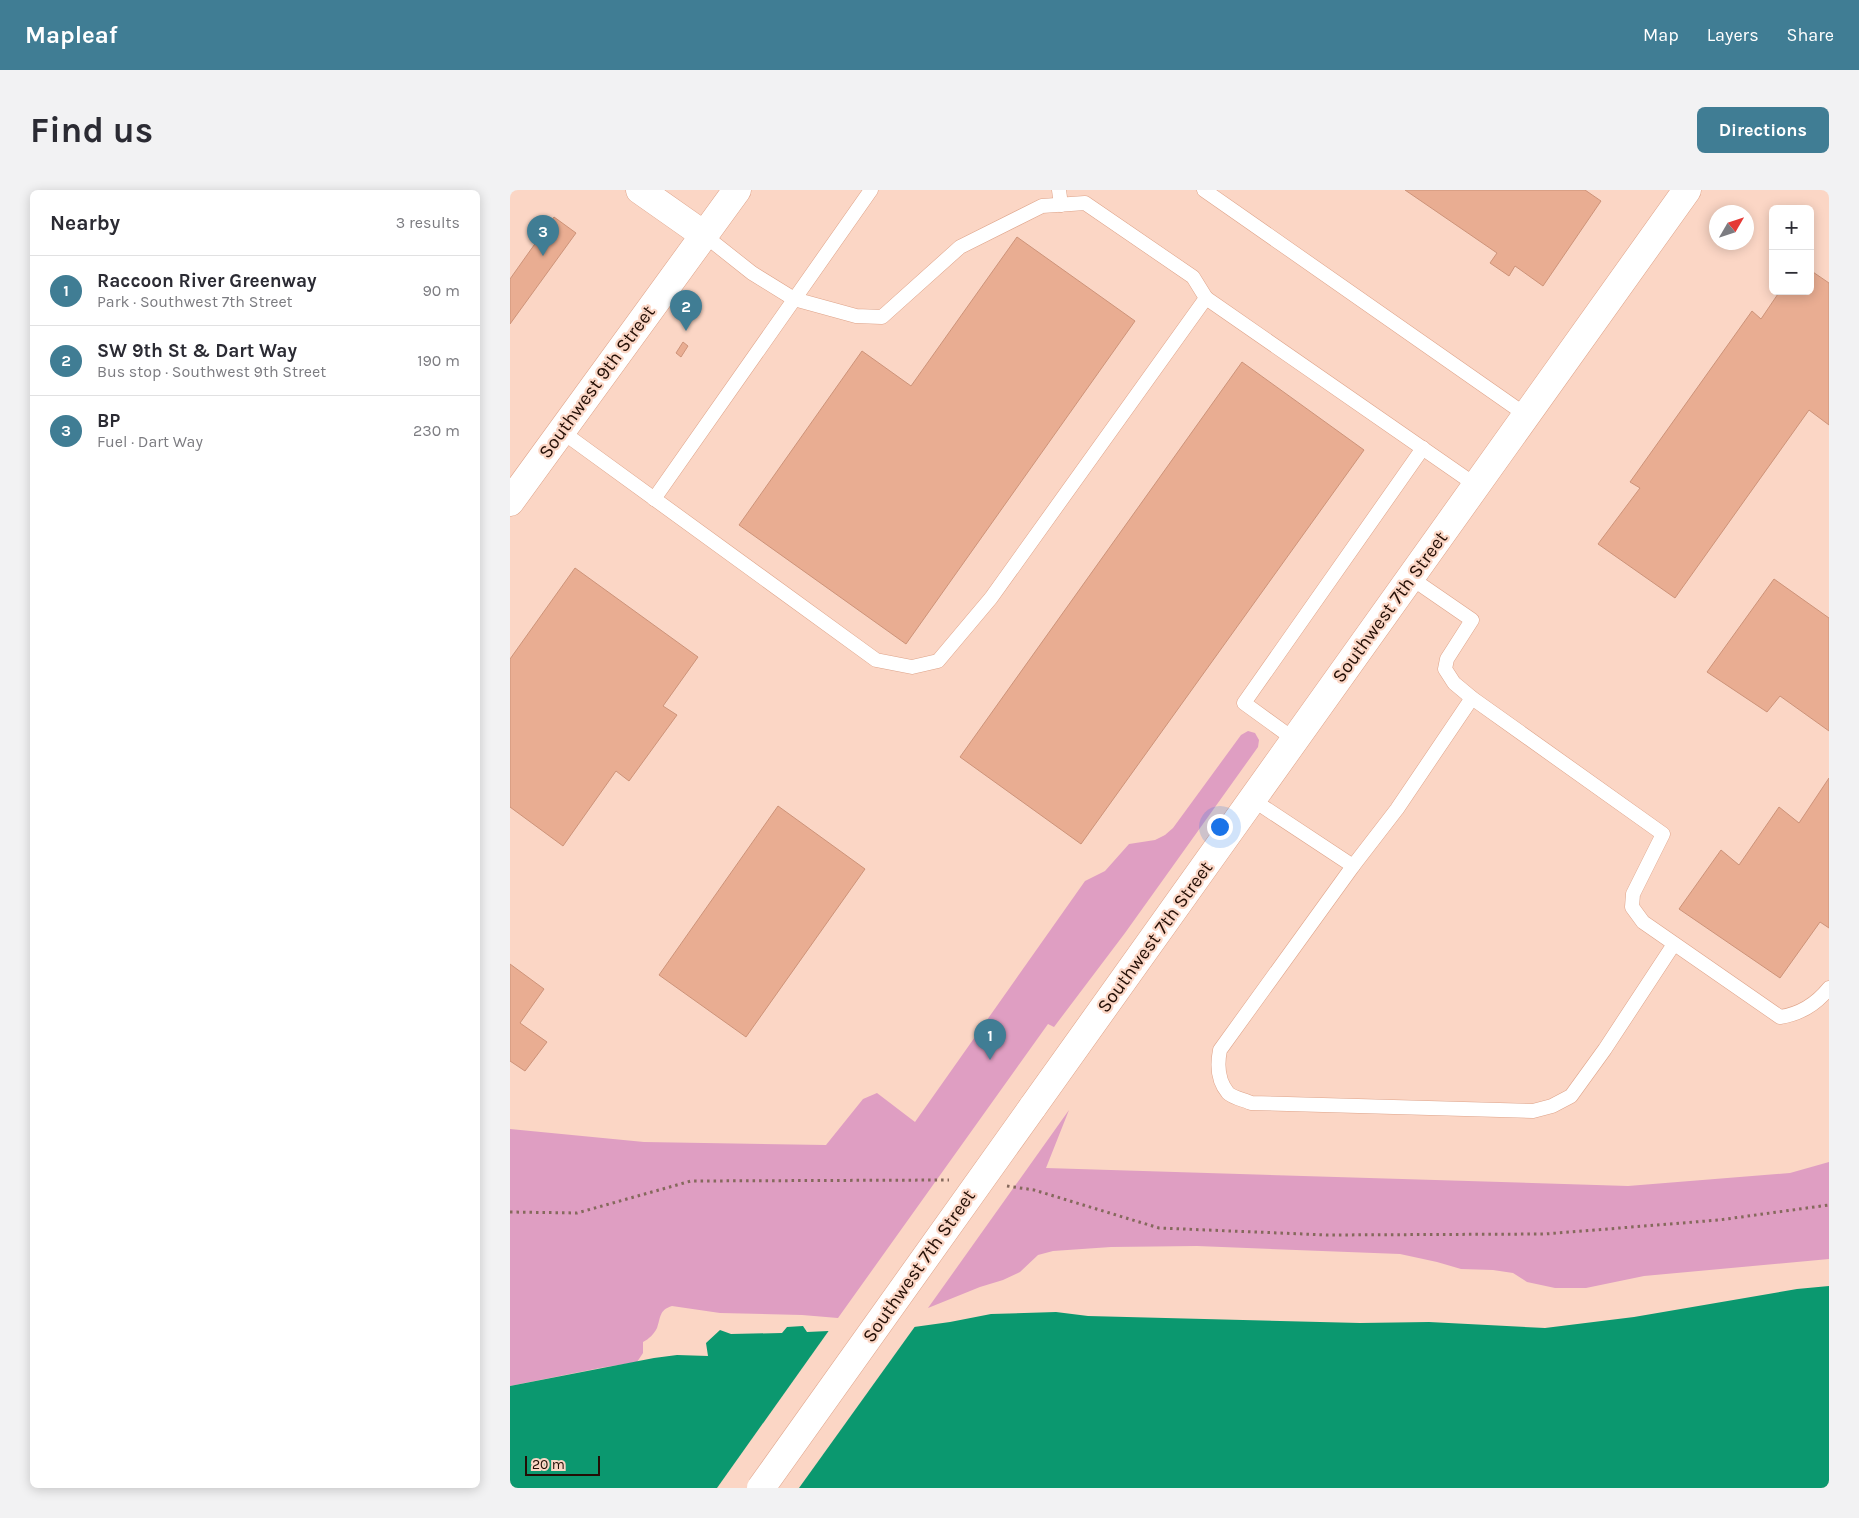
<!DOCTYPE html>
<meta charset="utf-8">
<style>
body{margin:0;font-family:Karla,sans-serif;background:#f2f2f3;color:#2b2b33}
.controls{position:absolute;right:15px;top:15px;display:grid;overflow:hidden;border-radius:8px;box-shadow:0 2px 12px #0003}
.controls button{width:45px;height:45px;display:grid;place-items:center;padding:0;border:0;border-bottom:1px solid #e1e1e2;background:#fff;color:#2b2b33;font:25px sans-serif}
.compass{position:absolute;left:1199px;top:15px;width:45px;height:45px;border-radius:50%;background:#fff;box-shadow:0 2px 12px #0003;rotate:51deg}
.scale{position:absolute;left:15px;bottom:12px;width:75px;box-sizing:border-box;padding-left:5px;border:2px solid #230e05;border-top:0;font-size:14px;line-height:18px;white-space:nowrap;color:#230e05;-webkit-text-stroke:4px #fbd6c5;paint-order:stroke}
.you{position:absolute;left:709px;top:636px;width:18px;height:18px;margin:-12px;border:4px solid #fff;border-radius:50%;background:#1a73e8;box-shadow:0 0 0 8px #1a73e833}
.badge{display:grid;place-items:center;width:32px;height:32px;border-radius:50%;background:#407d94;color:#fff;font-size:16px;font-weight:700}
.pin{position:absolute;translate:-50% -41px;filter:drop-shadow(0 1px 2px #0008)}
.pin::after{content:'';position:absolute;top:26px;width:18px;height:15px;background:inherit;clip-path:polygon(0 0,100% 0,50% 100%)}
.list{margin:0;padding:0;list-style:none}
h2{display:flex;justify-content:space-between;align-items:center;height:65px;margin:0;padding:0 20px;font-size:21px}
h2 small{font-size:16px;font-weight:400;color:#7c7c81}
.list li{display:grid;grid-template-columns:32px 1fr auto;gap:15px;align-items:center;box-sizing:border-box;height:70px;padding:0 20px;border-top:1px solid #e1e1e2}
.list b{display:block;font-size:19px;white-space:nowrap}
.list p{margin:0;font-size:16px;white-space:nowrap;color:#7c7c81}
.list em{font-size:16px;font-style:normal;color:#7c7c81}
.map{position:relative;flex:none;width:1319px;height:1298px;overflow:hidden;border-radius:8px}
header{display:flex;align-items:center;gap:30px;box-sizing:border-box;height:70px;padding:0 25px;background:#407d94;color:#fff}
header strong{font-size:24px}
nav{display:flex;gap:28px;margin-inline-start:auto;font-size:18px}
.intro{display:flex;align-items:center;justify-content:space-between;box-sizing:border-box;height:120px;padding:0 30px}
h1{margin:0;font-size:35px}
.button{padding:12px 22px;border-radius:8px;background:#407d94;color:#fff;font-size:18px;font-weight:700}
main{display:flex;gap:30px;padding:0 30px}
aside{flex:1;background:#fff;border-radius:8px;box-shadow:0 2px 12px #0003}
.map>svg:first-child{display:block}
.green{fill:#df9ec2}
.water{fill:#0b986f}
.pier{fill:#fbd6c5}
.building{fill:#e9ad92;stroke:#cd9379}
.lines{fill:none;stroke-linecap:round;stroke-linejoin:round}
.service-casing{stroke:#dea389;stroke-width:15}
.minor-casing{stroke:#dea389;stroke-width:29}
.secondary-casing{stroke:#dea389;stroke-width:29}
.path{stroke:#85695c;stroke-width:3;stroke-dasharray:2.5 4;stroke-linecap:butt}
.service{stroke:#fff;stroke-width:14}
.minor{stroke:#fff;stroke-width:28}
.secondary{stroke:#fff;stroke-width:28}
.secondary-bridge-casing{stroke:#dea389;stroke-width:29;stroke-linecap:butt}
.secondary-bridge{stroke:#fff;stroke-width:28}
.labels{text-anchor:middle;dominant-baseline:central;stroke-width:4.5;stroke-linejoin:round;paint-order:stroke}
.street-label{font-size:19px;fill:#230e05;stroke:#fbd6c5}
</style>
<header>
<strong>Mapleaf</strong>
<nav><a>Map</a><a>Layers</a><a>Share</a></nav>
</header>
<div class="intro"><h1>Find us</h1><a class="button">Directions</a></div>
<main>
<aside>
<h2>Nearby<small>3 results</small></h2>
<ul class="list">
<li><span class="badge">1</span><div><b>Raccoon River Greenway</b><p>Park · Southwest 7th Street</p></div><em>90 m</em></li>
<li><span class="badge">2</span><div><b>SW 9th St &amp; Dart Way</b><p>Bus stop · Southwest 9th Street</p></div><em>190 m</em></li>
<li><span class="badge">3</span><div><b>BP</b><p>Fuel · Dart Way</p></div><em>230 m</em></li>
</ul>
</aside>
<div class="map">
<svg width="1319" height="1298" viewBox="0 0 1319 1298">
<rect width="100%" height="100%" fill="#fbd6c5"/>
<g class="green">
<path d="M 738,541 L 745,543 L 749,550 L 748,557 L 615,743 L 544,837 L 538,834 L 328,1128 L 292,1125 L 210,1123 L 162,1116 C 149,1120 151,1127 147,1138 C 144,1144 139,1149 133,1152 L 133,1163 L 127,1172 L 90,1178 L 0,1196 L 0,939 L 134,952 L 316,955 L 353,909 L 367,903 L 405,932 L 575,691 L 595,681 L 619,654 L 645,650 L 655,645 L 663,638 L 731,545 Z"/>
<polygon points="559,920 536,978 1118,996 1280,983 1319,972 1319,1069 1134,1086 1076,1098 1045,1098 1017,1092 1003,1083 983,1080 951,1079 927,1072 890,1064 687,1056 601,1057 543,1061 528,1065 510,1082 493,1090 470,1097 418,1118"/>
</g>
<polygon class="water" points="1319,1096 1319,1298 0,1298 0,1196 144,1168 167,1165 198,1166 196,1153 210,1140 221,1144 272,1143 277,1137 293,1136 297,1142 404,1137 440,1132 481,1124 546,1122 578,1126 850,1133 919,1132 1035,1138 1124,1127 1287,1099"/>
<polygon class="pier" points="406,1135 289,1298 207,1298 320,1139"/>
<g class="building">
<polygon points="895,0 1075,0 1091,11 1033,96 1005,76 999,86 980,73 987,63"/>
<polygon points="44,27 66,43 0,134 0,89"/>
<polygon points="507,47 625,131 396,454 229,335 352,161 401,196"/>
<polygon points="1300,80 1319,93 1319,235 1299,220 1165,408 1088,354 1130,298 1120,292 1242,121 1251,129 1270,101 1300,101"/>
<polygon points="173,152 178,156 171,167 166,163"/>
<polygon points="732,172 854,260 571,654 450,567"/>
<polygon points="65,378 188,467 153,516 167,525 119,591 106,581 53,656 0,617 0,469"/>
<polygon points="1264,389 1319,428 1319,541 1270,506 1257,522 1197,482"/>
<polygon points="1319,588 1319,738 1310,732 1270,788 1169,719 1211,660 1229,675 1269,617 1289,633"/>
<polygon points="268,616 355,679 236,847 149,785"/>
<polygon points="0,774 34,799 10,833 37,852 15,881 0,871"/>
</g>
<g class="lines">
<g class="service-casing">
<g id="service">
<polyline points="549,0 551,15"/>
<polyline points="694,0 1016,225"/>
<polyline points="696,108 967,296"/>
<polyline points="51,241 366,470 402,477 428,471 481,408 696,108 683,87 575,13 532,16 450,57 372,127 346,126 284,109 242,83 194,45"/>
<polyline points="144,309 361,0"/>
<path d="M 901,388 L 962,430 L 937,469 L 935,479 L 944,493 L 962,508 L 1153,644 L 1123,704 L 1122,717 L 1133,732 L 1270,827 C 1290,824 1307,813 1319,798"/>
<polyline points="785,550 734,513 913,258"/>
<polyline points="743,610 843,676 887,619 962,508"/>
<path d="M 843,676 L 710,860 C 707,875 707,890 718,903 C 723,908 735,910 741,913 L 1023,921 L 1042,916 L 1061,906 L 1095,859 L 1164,754"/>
</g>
</g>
<g class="minor-casing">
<polyline id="minor" points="130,0 194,45"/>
</g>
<g class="secondary-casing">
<g id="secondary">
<polyline points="0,312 227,0"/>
<polyline points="522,918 1177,0"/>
</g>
</g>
<g class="path">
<polyline points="497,996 524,1000 649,1038 817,1045 1035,1044 1209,1030 1319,1015"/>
<polyline points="0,1022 67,1023 181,991 439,990"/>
</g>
<use href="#service" class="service"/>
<use href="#minor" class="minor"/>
<use href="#secondary" class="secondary"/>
<g class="secondary-bridge-casing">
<polyline id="secondary-bridge" points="251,1298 522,918"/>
</g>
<use href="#secondary-bridge" class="secondary-bridge"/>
</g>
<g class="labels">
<g class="street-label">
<text transform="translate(87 192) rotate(-54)">Southwest 9th Street</text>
<text transform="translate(880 417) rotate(-54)">Southwest 7th Street</text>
<text transform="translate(645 747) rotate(-54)">Southwest 7th Street</text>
<text transform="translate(409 1076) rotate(-55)">Southwest 7th Street</text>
</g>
</g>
</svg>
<div class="controls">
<button>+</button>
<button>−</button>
</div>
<svg class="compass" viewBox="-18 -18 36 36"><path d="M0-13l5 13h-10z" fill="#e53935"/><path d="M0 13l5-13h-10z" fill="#7c7c81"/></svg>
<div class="scale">20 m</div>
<div class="you"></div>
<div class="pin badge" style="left:480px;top:870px">1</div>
<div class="pin badge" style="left:176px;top:141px">2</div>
<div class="pin badge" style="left:33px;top:66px">3</div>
</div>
</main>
